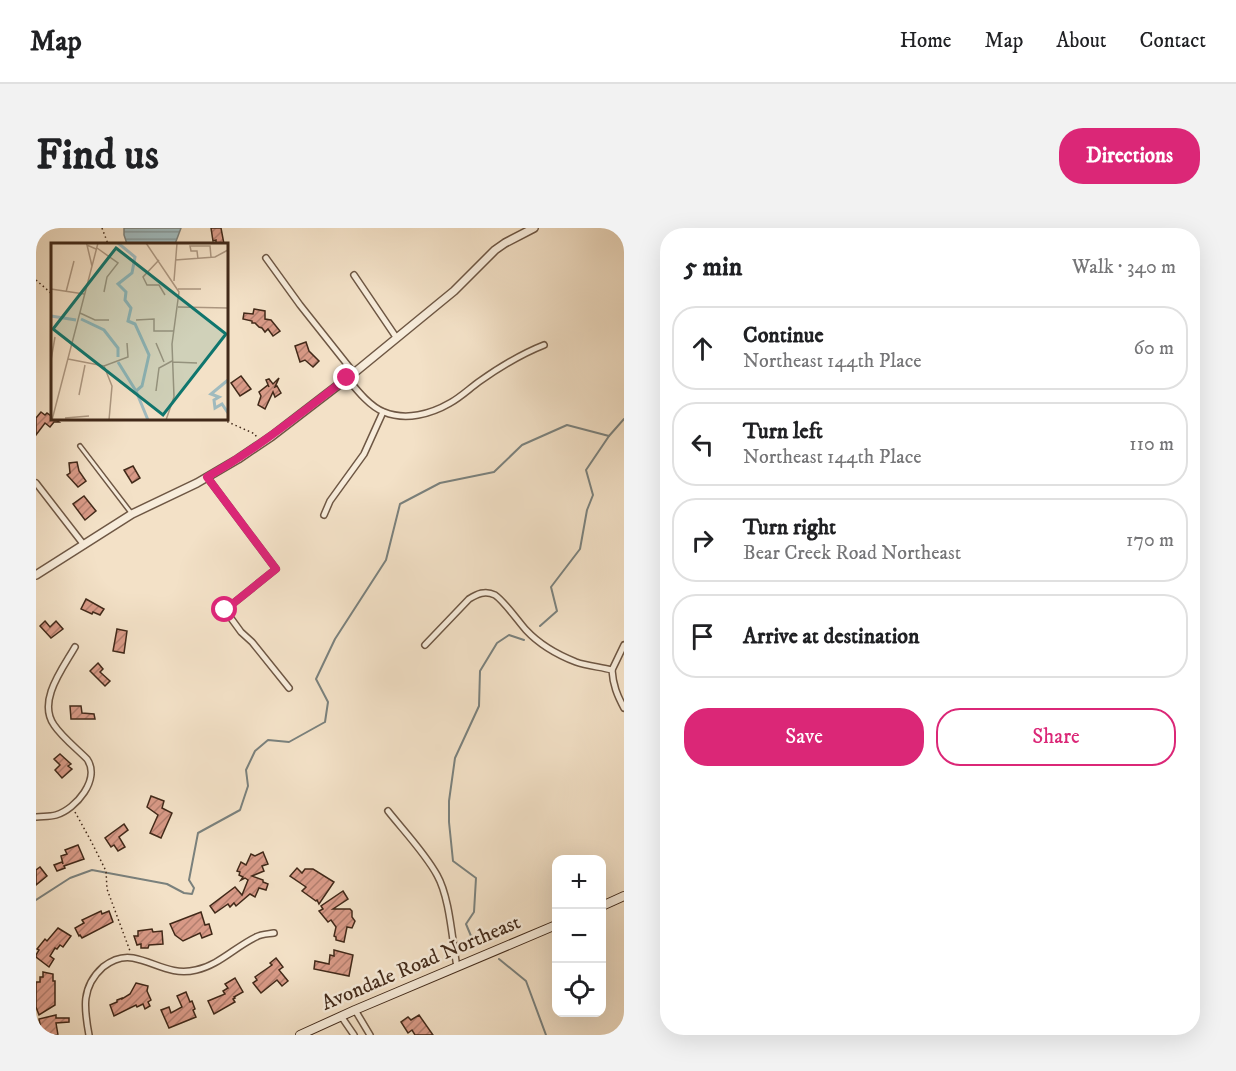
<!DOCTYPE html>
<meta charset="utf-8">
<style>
body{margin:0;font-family:"IM FELL DW Pica",serif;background:#f2f2f2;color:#202124}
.controls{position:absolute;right:18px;bottom:18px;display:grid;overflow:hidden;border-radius:12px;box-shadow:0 6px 24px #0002}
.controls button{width:54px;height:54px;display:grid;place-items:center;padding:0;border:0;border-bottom:2px solid #e0e0e0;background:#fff;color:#202124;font:30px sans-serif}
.stop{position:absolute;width:18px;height:18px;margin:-14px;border:4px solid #db2777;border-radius:50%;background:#fff}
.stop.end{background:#db2777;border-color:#fff;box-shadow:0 2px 6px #0008}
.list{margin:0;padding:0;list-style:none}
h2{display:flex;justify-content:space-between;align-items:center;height:78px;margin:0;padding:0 24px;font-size:26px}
h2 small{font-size:20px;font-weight:400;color:#757577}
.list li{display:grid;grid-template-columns:39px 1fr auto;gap:18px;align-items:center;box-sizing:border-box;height:84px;margin:0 12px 12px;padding:0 12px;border:2px solid #e0e0e0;border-radius:24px}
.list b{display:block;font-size:22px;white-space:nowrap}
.list p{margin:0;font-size:20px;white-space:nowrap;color:#757577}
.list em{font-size:20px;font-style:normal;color:#757577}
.actions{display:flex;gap:12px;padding:18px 24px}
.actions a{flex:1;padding:14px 0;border:2px solid #db2777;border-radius:24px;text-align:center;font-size:21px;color:#db2777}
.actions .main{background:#db2777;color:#fff}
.icon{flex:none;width:33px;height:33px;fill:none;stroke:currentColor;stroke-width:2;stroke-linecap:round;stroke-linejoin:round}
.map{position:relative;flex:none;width:588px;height:807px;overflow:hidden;border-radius:24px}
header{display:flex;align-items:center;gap:36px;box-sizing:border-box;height:84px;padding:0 30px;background:#fff;border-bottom:2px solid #e0e0e0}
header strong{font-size:28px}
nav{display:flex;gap:33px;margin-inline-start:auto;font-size:21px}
.intro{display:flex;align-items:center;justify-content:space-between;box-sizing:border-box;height:144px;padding:0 36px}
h1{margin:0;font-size:42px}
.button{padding:15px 27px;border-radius:24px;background:#db2777;color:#fff;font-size:21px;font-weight:700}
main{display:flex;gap:36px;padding:0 36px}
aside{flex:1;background:#fff;border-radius:24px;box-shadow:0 6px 24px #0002}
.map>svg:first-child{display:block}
.water{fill:url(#water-rules);stroke:#7a817d;stroke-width:1.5}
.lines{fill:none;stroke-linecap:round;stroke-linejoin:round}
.stream{stroke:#7a817d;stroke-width:2}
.building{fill:url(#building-hatch);stroke:#412919;stroke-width:1.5}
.service-casing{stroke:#6e5744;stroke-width:6}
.minor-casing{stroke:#6e5744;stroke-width:8}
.tertiary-casing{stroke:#6e5744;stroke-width:10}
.secondary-casing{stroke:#412919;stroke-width:10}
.path{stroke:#412919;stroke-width:1.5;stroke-dasharray:1.5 3;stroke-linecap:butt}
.service{stroke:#f7ecdb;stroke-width:3}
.minor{stroke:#f7ecdb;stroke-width:5}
.tertiary{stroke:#f7ecdb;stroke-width:7}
.secondary{stroke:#f7ecdb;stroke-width:8}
.route{stroke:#db2777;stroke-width:8}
.labels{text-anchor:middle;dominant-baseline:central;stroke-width:5;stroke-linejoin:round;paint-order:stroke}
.street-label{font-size:21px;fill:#412919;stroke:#f7ecdb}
.inset-river{fill:none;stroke:#a0bbbf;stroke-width:3}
.inset-road{fill:none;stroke:#ac9781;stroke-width:1.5}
.view{fill:#0f766e;fill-opacity:0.15;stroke:#0f766e;stroke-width:3}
.inset-edge{fill:none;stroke:#412919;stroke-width:3}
</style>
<header>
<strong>Map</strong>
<nav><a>Home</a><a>Map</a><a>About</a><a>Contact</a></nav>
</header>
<div class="intro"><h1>Find us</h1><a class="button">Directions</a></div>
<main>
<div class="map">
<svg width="588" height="807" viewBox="0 0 588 807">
<defs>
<pattern id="water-rules" width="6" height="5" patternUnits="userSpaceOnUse" patternTransform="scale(1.5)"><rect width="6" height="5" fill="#a0bbbf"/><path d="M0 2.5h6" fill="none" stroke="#84989a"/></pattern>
<pattern id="building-hatch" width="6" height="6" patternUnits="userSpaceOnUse" patternTransform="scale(1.5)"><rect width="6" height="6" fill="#d99a87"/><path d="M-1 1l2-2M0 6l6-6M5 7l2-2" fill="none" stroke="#b27e6e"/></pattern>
</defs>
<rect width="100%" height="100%" fill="#f3e1c7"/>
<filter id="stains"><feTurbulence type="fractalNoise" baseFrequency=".00333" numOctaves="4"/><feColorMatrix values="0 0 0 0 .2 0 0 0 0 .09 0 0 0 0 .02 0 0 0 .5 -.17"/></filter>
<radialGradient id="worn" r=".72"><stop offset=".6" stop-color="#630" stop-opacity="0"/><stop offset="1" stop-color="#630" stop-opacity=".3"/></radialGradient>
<polygon class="water" points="88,0 145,0 139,16 91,16 88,7"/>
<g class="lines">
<g class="stream">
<polyline points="504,398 521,383 515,359 544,321 551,282 557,267 550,242 573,208"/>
<polyline points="0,672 34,650 56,642 131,656 148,665 156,666 158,660 153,652 162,605 204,582 212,558 210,542 219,523 232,512 253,514 289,494 292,474 280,451 299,411 350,332 364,276 404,255 458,244 486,217 531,197 573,208 588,191"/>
<polyline points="448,714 435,708 430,696 438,684 440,650 417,633 413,594 413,573 419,530 443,478 444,443 461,415 473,407 488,412"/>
<polyline points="463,731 490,753 510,807"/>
</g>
</g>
<g class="building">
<polygon points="175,0 185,0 188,16 180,16 180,12 177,13"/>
<polygon points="218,81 229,83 229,91 235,92 244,103 237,108 232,101 229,104 226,100 223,99 219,95 216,95 216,93 207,91 208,85 217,86"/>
<polygon points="270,114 273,123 283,133 277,139 269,132 264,134 259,118"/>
<polygon points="205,148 215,161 204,168 195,155"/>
<polygon points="243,150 239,159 241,158 245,165 239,169 237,164 229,181 222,177 225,168 223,164 232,157 233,159 230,152 233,151 237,156"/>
<polygon points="5,184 9,187 11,185 23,194 18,194 14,199 9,195 0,207 0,190"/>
<polygon points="41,234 43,243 50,253 42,259 31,247 34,245 33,235"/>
<polygon points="97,238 104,250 96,255 88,242"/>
<polygon points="48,268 60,283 49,292 37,276"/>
<polygon points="50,371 68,381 64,387 57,384 56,386 45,381"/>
<polygon points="9,393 14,399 20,393 27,401 15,410 4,398"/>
<polygon points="81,401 91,403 88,425 77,423"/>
<polygon points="62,435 67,441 64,444 74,453 69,458 54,443"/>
<polygon points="34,478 45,478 46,485 58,486 59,491 35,491"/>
<polygon points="24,526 35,536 32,538 36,541 26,550 19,542 24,537 18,531"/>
<polygon points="115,568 128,573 126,580 136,585 125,610 114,605 122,587 111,579"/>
<polygon points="88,596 92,602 83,609 89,619 82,623 78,617 75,619 69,610"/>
<polygon points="42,617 48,631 28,638 29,640 21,643 18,637 26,634 27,636 25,628 31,626 29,622"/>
<polygon points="227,624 232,636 226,638 228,643 216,648 227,652 227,654 232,656 230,662 223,660 219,669 214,666 200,678 198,675 194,679 192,676 179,685 174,678 199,659 206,667 212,652 209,650 205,652 207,649 203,647 204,644 201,643 205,634 210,637 215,626 219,628"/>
<polygon points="4,639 11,648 0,657 0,642"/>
<polygon points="261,640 266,645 269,641 277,641 298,654 283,676 281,672 280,673 266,663 270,659 254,648"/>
<polygon points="307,663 312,671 297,681 314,681 316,683 316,689 319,693 316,700 311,699 308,714 300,712 300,709 298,708 300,699 295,692 292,694 283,683 287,681 285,678"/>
<polygon points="65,683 66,686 73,683 77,694 46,710 44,707 43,708 39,700 48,695 46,692"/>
<polygon points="165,684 169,697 173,696 176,706 166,710 164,705 147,713 139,707 134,696"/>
<polygon points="22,700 35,708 27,719 24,717 21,721 19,720 14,728 18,731 13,739 0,729 0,727 3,722 1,721 9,711 11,713"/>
<polygon points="116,701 117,704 126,703 127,716 113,717 112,720 105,720 105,716 101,717 98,708 102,708 102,703"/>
<polygon points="298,722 317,727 313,748 278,741 279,733 293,736 294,727 298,728"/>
<polygon points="240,730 247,739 243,742 252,753 246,758 241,752 225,765 217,755 221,752 219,749 236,737 234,735"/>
<polygon points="7,744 17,746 17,753 19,753 19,777 3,787 0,779 0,754 4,754 4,749 7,749"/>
<polygon points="199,750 207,764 198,769 199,770 197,771 199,774 178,786 172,773 189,766 187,763 192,760 189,756"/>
<polygon points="100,755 112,758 111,763 115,772 112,774 114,778 109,781 107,776 101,779 100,777 78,788 74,777 81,774 81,772 86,770 86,771 94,766"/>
<polygon points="150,764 154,774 156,773 159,781 157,782 160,789 133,800 125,782 133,779 135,785 146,779 141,768"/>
<polygon points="20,787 20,790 33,790 33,794 20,795 22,807 2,807 2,802 5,801 3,791"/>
<polygon points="383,787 397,807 379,807 376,802 372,805 365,794 372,789 375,792"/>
</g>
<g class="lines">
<g class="service-casing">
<polyline id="service" points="44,218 96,286"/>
</g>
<g class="minor-casing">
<g id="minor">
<polyline points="230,30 264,77 318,145"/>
<polyline points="318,47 360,109"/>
<path d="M 311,150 C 320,161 334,179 348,184 C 370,193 395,186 414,175 C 425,169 434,160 444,153 C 464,139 485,126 508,117"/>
<polyline points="171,249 240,341 189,382 205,404 216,414 253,460"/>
<polyline points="0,255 48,317"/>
<polyline points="288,287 294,273 328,226 347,184"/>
<path d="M 389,417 L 433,371 C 441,366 449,362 459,367 C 468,373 482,393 490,402 C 503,416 522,427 540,434 C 551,438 565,439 576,442 C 577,457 581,467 588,480"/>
<polyline points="576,442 588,417"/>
<path d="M 352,583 C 367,602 389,625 401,647 C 414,670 416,712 421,739"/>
<path d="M 0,589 C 6,588 13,589 20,587 C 40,581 65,551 51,531 C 40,520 26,509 18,497 C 1,473 27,440 39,419"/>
<polyline points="319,782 334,807"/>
<polyline points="305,788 318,807"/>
<path d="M 53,807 C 48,780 45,759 67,739 C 76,732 86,728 97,730 C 119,734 135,748 160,742 C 183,737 199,719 220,709 C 225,706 232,706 238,705"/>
</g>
</g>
<g class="tertiary-casing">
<polyline id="tertiary" points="0,347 96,286 161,255 202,231 236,208 318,145 418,63 459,22 469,15 498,0"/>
</g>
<g class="secondary-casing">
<g id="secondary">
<polyline points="566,678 588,668"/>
<polyline points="264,807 319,782 520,697"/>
</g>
</g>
<g class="path">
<polyline points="66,0 72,16"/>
<polyline points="0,52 16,66"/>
<polyline points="183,190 219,206 221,210"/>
<polyline points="39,584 55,613 70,643 71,661 94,723"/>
</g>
<use href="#service" class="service"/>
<use href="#minor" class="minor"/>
<use href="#tertiary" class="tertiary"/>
<use href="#secondary" class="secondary"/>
</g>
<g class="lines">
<path class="route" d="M 189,382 L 240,341 L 171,249 C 221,221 265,185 311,150"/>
</g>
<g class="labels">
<g class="street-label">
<text transform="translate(385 735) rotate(-23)">Avondale Road Northeast</text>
</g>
</g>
<g transform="translate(15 15)">
<rect width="177" height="177" fill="#f3e1c7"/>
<path class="inset-river" d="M 67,0 L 84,14 L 81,30 L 67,41 L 75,49 L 74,57 L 80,65 L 77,78 L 84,81 L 98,112 L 91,143 L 85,148 L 97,177M 0,73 L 25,77M 30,76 L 53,87 L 67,105 L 67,114M 67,119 L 85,148M 177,137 L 160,151 L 168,154 L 163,157 L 164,165 L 171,161 L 177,170"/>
<path class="inset-road" d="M 95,0 L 128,49 L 121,101 L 123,154 L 115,177M 46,5 L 67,20 L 56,34 L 53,49M 147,16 L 146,8 L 140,8 L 139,3 L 159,3 L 160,14M 108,17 L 92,34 L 96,42 L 108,42 L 114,52M 124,17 L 164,14 L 177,7M 41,23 L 36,2 L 45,6M 123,38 L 126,0M 0,46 L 33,51M 127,46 L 150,46M 15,49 L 23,18M 127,64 L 177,65M 29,70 L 44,77 L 58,77M 85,77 L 103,76 L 103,88 L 123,88M 105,100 L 113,119M 17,116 L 53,123 L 77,114 L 76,100M 0,117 L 4,94M 121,119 L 146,120M 53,123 L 61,143 L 58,177M 105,148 L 108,125 L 121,118M 28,152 L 34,122M 14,175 L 38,173M 1,177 L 47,0"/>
<path class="view" d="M 65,5 L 175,91 L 112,172 L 2,86 Z"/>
<rect width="177" height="177" class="inset-edge"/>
</g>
<rect width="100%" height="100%" filter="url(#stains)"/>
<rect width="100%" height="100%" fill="url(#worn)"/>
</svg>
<div class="controls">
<button>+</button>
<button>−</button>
<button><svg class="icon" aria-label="locate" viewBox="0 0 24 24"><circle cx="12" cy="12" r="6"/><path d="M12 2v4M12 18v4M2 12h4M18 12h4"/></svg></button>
</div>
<div class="stop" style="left:189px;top:382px"></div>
<div class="stop end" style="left:311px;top:150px"></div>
</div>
<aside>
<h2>5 min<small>Walk · 340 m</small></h2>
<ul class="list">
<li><svg class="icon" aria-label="ahead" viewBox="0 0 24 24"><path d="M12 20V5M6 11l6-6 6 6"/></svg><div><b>Continue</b><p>Northeast 144th Place</p></div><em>60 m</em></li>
<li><svg class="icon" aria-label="left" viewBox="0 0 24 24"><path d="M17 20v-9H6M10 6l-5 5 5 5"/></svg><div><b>Turn left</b><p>Northeast 144th Place</p></div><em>110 m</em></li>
<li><svg class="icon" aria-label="right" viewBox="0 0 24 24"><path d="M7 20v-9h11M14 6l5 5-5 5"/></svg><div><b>Turn right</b><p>Bear Creek Road Northeast</p></div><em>170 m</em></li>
<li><svg class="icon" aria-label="arrive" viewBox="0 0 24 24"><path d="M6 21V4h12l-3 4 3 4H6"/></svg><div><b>Arrive at destination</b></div></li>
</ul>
<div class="actions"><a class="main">Save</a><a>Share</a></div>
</aside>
</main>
